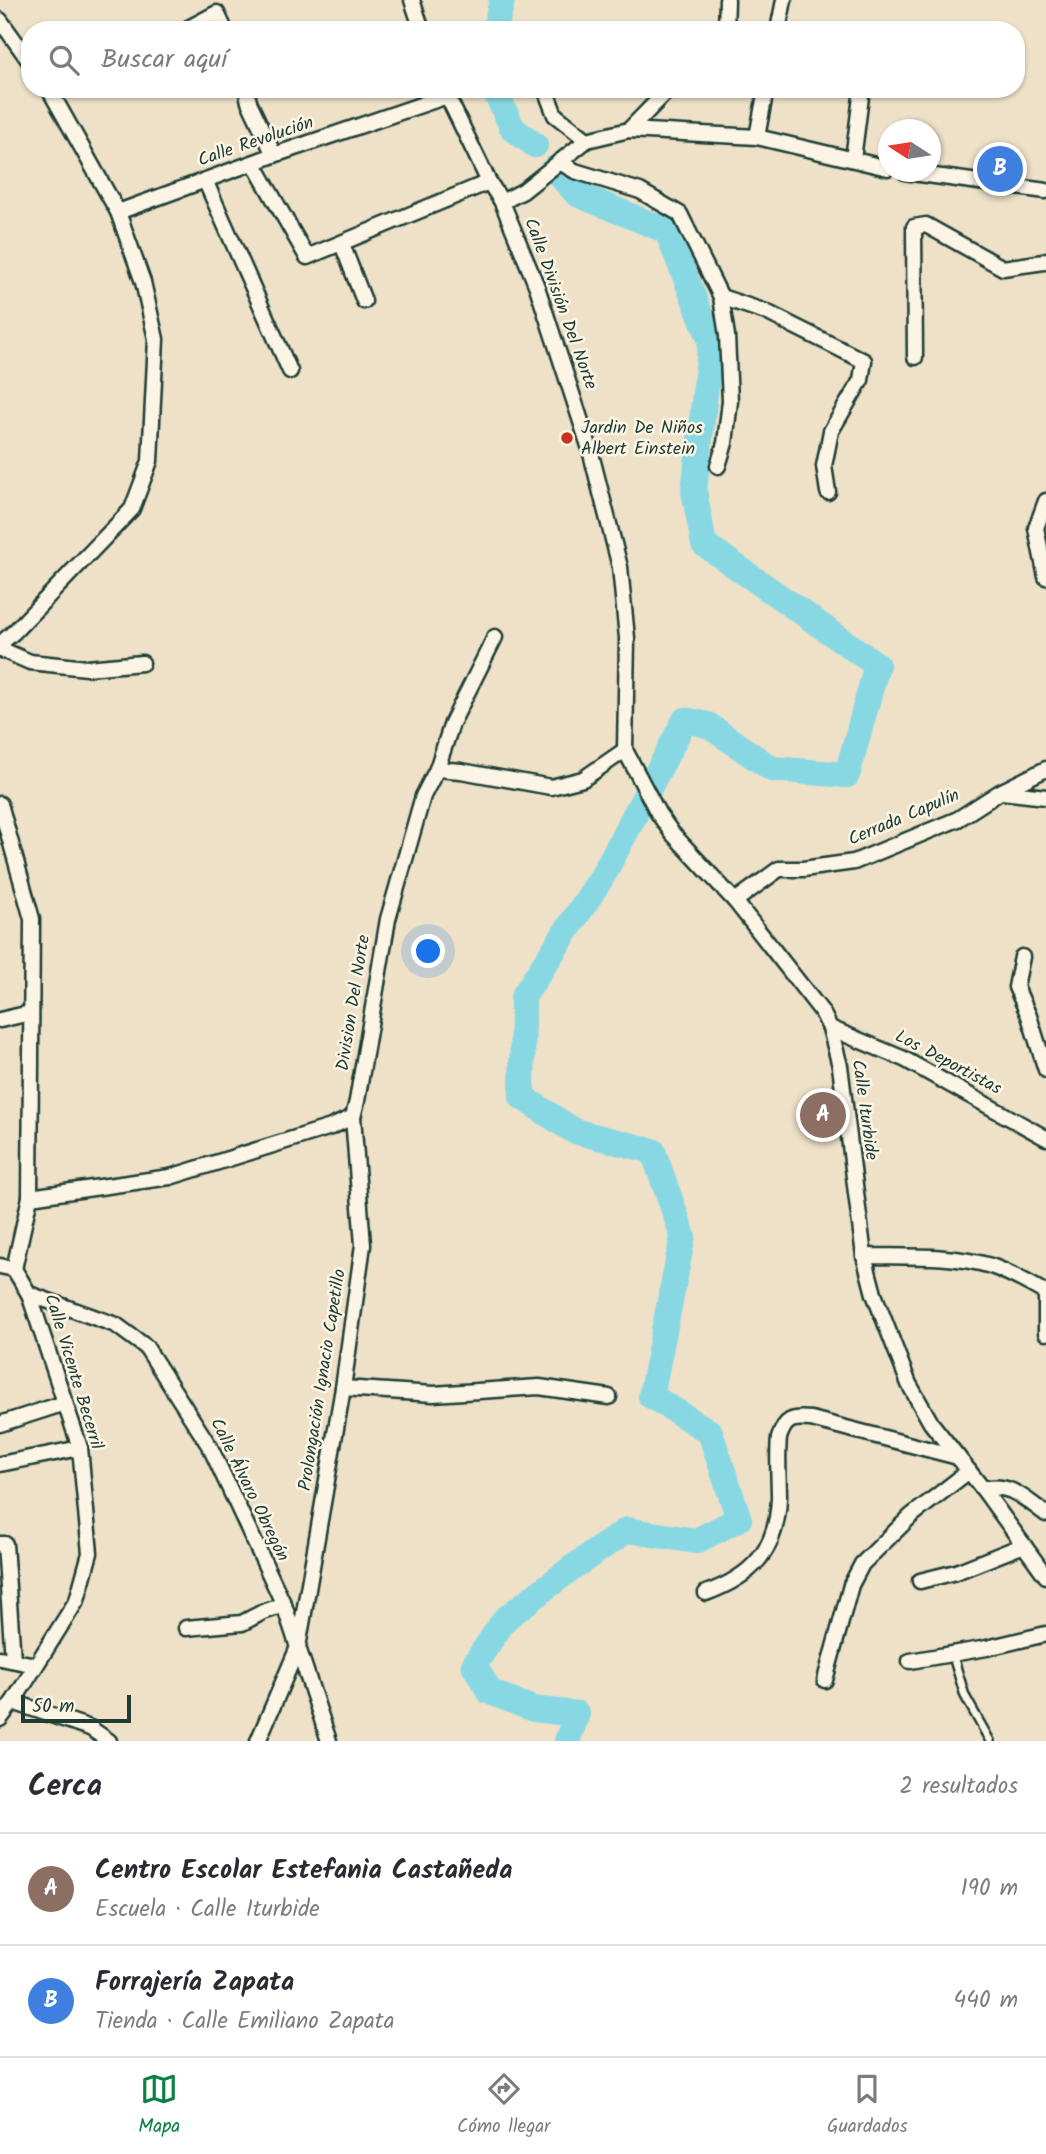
<!DOCTYPE html>
<html lang="es">
<meta charset="utf-8">
<style>
body{margin:0;font-family:Kalam,sans-serif;background:#f2f2f3;color:#2b2b33}
.compass{position:absolute;left:878px;top:119px;width:63px;height:63px;border-radius:50%;background:#fff;box-shadow:0 2px 5px #0004;rotate:282deg}
.scale{position:absolute;left:21px;bottom:18px;width:110px;box-sizing:border-box;padding-left:7px;border:4px solid #1f3d34;border-top:0;font-size:19px;line-height:24px;white-space:nowrap;color:#1f3d34;-webkit-text-stroke:5px #fcf5e5;paint-order:stroke}
.you{position:absolute;left:429px;top:952px;width:24px;height:24px;margin:-18px;border:5px solid #fff;border-radius:50%;background:#1a73e8;box-shadow:0 0 0 10px #1a73e833}
.badge{display:grid;place-items:center;width:46px;height:46px;border-radius:50%;background:#0b8043;color:#fff;font-size:23px;font-weight:700}
.pin{position:absolute;translate:-50% -50%;border:4px solid #fff;box-shadow:0 2px 7px #0006}
.list{margin:0;padding:0;list-style:none}
h2{display:flex;justify-content:space-between;align-items:center;height:91px;margin:0;padding:0 28px;font-size:30px}
h2 small{font-size:23px;font-weight:400;color:#7c7c81}
.list li{display:grid;grid-template-columns:46px 1fr auto;gap:21px;align-items:center;box-sizing:border-box;height:112px;padding:0 28px;border-top:2px solid #e1e1e2}
.list b{display:block;font-size:26px;white-space:nowrap}
.list p{margin:0;font-size:23px;white-space:nowrap;color:#7c7c81}
.list em{font-size:23px;font-style:normal;color:#7c7c81}
.icon{flex:none;width:38px;height:38px;fill:none;stroke:currentColor;stroke-width:2;stroke-linecap:round;stroke-linejoin:round}
.map{position:relative;flex:none;width:1046px;height:1741px;overflow:hidden}
.search{position:absolute;background:#fff;box-shadow:0 2px 5px #0004;left:21px;right:21px;top:21px;height:77px;display:flex;align-items:center;gap:18px;box-sizing:border-box;padding:0 24px;border-radius:28px;color:#7c7c81;font-size:26px}
.sheet{height:315px;background:#fff}
nav{display:flex;justify-content:space-around;align-items:center;box-sizing:border-box;height:98px;border-top:2px solid #e1e1e2;background:#fff;font-size:19px;color:#7c7c81}
nav a{display:grid;justify-items:center;gap:4px}
nav .on{color:#0b8043}
.map>svg:first-child{display:block}
.lines{fill:none;stroke-linecap:round;stroke-linejoin:round}
.river{stroke:#88d8e4;stroke-width:26}
.lane-casing{stroke:#1f3d34;stroke-width:12}
.street-casing{stroke:#1f3d34;stroke-width:19}
.lane{stroke:#fcf5e5;stroke-width:7}
.street{stroke:#fcf5e5;stroke-width:14}
.poi-dot{fill:#c8321e;stroke:#fcf5e5;stroke-width:2.5}
.labels{text-anchor:middle;dominant-baseline:central;stroke-width:5;stroke-linejoin:round;paint-order:stroke}
.street-label{font-size:18px;fill:#1f3d34;stroke:#fcf5e5}
.poi-label{font-size:18px;fill:#1f3d34;stroke:#fcf5e5;text-anchor:start}
</style>
<div class="map">
<svg width="1046" height="1741" viewBox="0 0 1046 1741">
<rect width="100%" height="100%" fill="#eee1c8"/>
<filter id="ink" filterUnits="userSpaceOnUse"><feTurbulence type="fractalNoise" baseFrequency=".0143" numOctaves="2"/><feDisplacementMap in="SourceGraphic" scale="14" xChannelSelector="R" yChannelSelector="G"/><feConvolveMatrix kernelMatrix="1 2 1 2 8 2 1 2 1" color-interpolation-filters="sRGB"/></filter>
<g filter="url(#ink)">
<g class="lines">
<g class="river">
<polyline points="495,30 502,0"/>
<polyline points="494,89 513,129 535,145"/>
<polyline points="554,169 577,194 667,231 711,341 694,491 704,544 877,665 847,775 772,769 708,725 685,720 602,877 523,997 522,1097 574,1131 653,1151 683,1236 651,1396 710,1432 739,1519 696,1541 627,1530 569,1570 505,1619 474,1665 490,1692 533,1709 577,1714 567,1741"/>
</g>
<g class="lane-casing">
<polyline id="lane" points="952,1653 965,1696 990,1741"/>
</g>
<g class="street-casing">
<g id="street">
<polyline points="412,0 422,30"/>
<polyline points="0,20 30,62"/>
<polyline points="185,30 217,13 225,30"/>
<polyline points="726,30 727,0"/>
<polyline points="778,30 784,0"/>
<polyline points="246,89 249,102 274,155"/>
<polyline points="444,89 489,182 502,202 537,287 589,446 620,567 627,638 625,750"/>
<polyline points="545,89 555,115 587,140"/>
<polyline points="629,130 669,89"/>
<polyline points="757,137 766,89"/>
<polyline points="853,159 862,89"/>
<polyline points="559,162 575,171 640,191 680,214 721,297 727,336 730,401 725,443 718,466"/>
<polyline points="254,164 307,257 489,182"/>
<polyline points="905,172 1046,191"/>
<polyline points="205,180 290,371"/>
<polyline points="502,202 523,191 587,140 629,130 757,137 888,168"/>
<polyline points="118,212 274,155 447,96"/>
<polyline points="342,244 364,301"/>
<polyline points="721,297 766,312 864,361 861,380 831,431 824,466 828,492"/>
<polyline points="915,357 914,227 926,225 1003,268 1044,262 1046,260"/>
<polyline points="1046,501 1036,528 1046,577"/>
<polyline points="0,644 14,632 132,509 150,461 156,339 143,282 118,212 49,89"/>
<polyline points="0,649 30,662 87,668 142,663"/>
<polyline points="625,750 658,813 672,833 735,901 822,1012 830,1028 840,1066 864,1256 874,1294 900,1361 909,1384 931,1423 983,1489 1046,1576"/>
<polyline points="437,769 461,771 551,787 583,779 625,750"/>
<polyline points="1002,792 1046,797"/>
<polyline points="0,804 32,919 30,1197 14,1269"/>
<polyline points="735,901 779,869 803,869 854,862 958,819 1000,792 1046,769"/>
<polyline points="1022,957 1016,987 1029,1016 1046,1070"/>
<polyline points="0,1020 30,1013"/>
<polyline points="830,1028 904,1059 1046,1138"/>
<polyline points="30,1197 170,1177 331,1127 353,1117"/>
<path d="M 864,1256 C 906,1257 951,1254 991,1266 C 1011,1273 1028,1283 1046,1293"/>
<polyline points="0,1266 14,1269"/>
<polyline points="29,1294 116,1325 146,1347 210,1447 284,1605 329,1741"/>
<polyline points="1046,1294 1046,1333"/>
<polyline points="343,1388 433,1394 539,1387 609,1397"/>
<polyline points="0,1424 65,1403"/>
<polyline points="0,1464 80,1448"/>
<path d="M 983,1489 C 1010,1482 1025,1499 1046,1514"/>
<polyline points="0,1544 5,1544 13,1660"/>
<polyline points="920,1581 956,1572 1024,1545"/>
<path d="M 706,1593 C 753,1576 777,1550 779,1498 C 779,1478 777,1458 779,1438 C 785,1419 792,1417 811,1419 L 958,1457"/>
<polyline points="186,1628 242,1623 263,1612 284,1605"/>
<polyline points="0,1658 36,1665"/>
<polyline points="910,1661 987,1648 1046,1634"/>
<polyline points="825,1680 851,1585 862,1564 911,1516 969,1471"/>
<polyline points="13,1702 90,1728 109,1741"/>
<polyline points="0,1719 13,1702 77,1600 90,1553 80,1448 29,1294 14,1269"/>
<polyline points="258,1741 298,1647 343,1388 363,1245 353,1117 357,1101 388,919 423,796 437,769 452,723 495,637"/>
</g>
</g>
<use href="#lane" class="lane"/>
<use href="#street" class="street"/>
</g>
</g>
<circle class="poi-dot" cx="567" cy="438" r="7"/>
<g class="labels">
<g class="street-label">
<text transform="translate(256 142) rotate(-19)">Calle Revolución</text>
<text transform="translate(560 304) rotate(70)">Calle División Del Norte</text>
<text transform="translate(904 818) rotate(-23)">Cerrada Capulín</text>
<text transform="translate(354 1003) rotate(-81)">Division Del Norte</text>
<text transform="translate(948 1063) rotate(28)">Los Deportistas</text>
<text transform="translate(864 1110) rotate(82)">Calle Iturbide</text>
<text transform="translate(73 1372) rotate(73)">Calle Vicente Becerril</text>
<text transform="translate(323 1380) rotate(-81)">Prolongación Ignacio Capetillo</text>
<text transform="translate(249 1490) rotate(64)">Calle Álvaro Obregón</text>
</g>
<g class="poi-label">
<text x="581" y="428">Jardin De Niños<tspan x="581" dy="21">Albert Einstein</tspan></text>
</g>
</g>
</svg>
<svg class="compass" viewBox="-18 -18 36 36"><path d="M0-13l5 13h-10z" fill="#e53935"/><path d="M0 13l5-13h-10z" fill="#7c7c81"/></svg>
<div class="scale">50 m</div>
<div class="you"></div>
<div class="pin badge" style="left:823px;top:1115px;background:#8d6e63">A</div>
<div class="pin badge" style="left:1000px;top:169px;background:#3f7fe0">B</div>
<div class="search"><svg class="icon" aria-label="search" viewBox="0 0 24 24"><circle cx="10" cy="10" r="6"/><path d="M15 15l6 6"/></svg>Buscar aquí</div>
</div>
<section class="sheet">
<h2>Cerca<small>2 resultados</small></h2>
<ul class="list">
<li><span class="badge" style="background:#8d6e63">A</span><div><b>Centro Escolar Estefania Castañeda</b><p>Escuela · Calle Iturbide</p></div><em>190 m</em></li>
<li><span class="badge" style="background:#3f7fe0">B</span><div><b>Forrajería Zapata</b><p>Tienda · Calle Emiliano Zapata</p></div><em>440 m</em></li>
</ul>
</section>
<nav>
<a class="on"><svg class="icon" aria-label="map" viewBox="0 0 24 24"><path d="M3 6l6-2 6 2 6-2v14l-6 2-6-2-6 2zM9 4v14M15 6v14"/></svg>Mapa</a>
<a><svg class="icon" aria-label="directions" viewBox="0 0 24 24"><path d="M12 3l9 9-9 9-9-9zM9 14v-3h6M13 9l2 2-2 2"/></svg>Cómo llegar</a>
<a><svg class="icon" aria-label="saved" viewBox="0 0 24 24"><path d="M7 4h10v16l-5-4-5 4z"/></svg>Guardados</a>
</nav>
